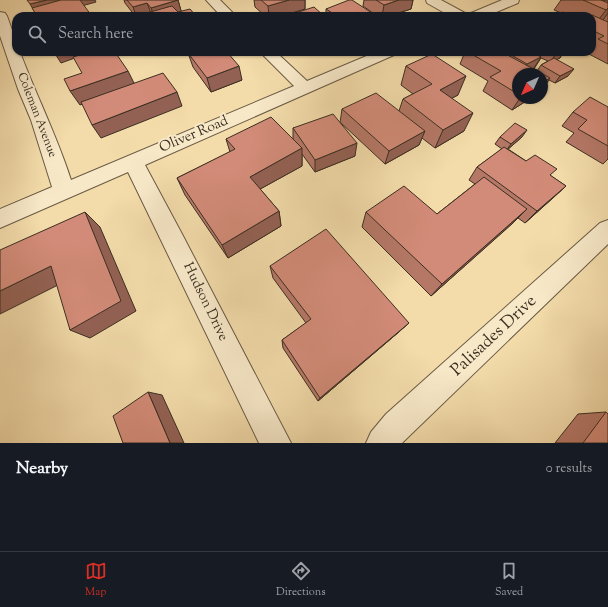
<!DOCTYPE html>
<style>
body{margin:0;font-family:"Sorts Mill Goudy",serif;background:#242831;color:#f1f3f6}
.compass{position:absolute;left:512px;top:68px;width:36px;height:36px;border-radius:50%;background:#171b24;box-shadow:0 1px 3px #0004;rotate:225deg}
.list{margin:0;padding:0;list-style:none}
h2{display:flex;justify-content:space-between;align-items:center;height:52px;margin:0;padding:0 16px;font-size:17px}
h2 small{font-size:13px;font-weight:400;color:#9ea1a6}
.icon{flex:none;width:22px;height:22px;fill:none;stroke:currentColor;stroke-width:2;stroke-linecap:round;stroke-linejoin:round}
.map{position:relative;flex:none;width:608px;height:443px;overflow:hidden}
.search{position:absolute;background:#171b24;box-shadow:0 1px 3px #0004;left:12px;right:12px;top:12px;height:44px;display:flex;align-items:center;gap:10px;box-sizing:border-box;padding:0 14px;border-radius:12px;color:#9ea1a6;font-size:15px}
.sheet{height:108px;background:#171b24}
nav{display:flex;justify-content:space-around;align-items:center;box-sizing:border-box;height:56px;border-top:1px solid #363941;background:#171b24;font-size:11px;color:#9ea1a6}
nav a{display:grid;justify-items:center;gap:2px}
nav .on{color:#d93025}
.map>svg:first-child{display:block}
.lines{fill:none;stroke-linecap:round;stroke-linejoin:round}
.street-casing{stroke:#695a44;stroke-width:2}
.street{fill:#f7e8c8;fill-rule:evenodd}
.wall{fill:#b57867;stroke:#3b2f22;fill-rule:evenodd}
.shaded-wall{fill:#936154;stroke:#3b2f22}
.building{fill:#d28b78;stroke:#3b2f22}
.labels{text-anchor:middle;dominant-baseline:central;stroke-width:4;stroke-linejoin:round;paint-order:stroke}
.far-street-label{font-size:12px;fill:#3b2f22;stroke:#f7e8c8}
.street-label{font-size:14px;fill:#3b2f22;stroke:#f7e8c8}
.near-street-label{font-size:17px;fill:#3b2f22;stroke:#f7e8c8}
</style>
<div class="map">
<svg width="608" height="443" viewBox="0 0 608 443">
<rect width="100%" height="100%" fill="#f3dbaa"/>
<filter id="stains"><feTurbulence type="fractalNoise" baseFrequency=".005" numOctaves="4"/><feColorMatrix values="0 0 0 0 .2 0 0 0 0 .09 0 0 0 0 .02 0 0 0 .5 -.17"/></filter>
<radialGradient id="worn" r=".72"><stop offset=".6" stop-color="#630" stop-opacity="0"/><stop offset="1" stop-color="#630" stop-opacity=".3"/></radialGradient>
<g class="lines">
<g class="street-casing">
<g id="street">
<polygon points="206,0 220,0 236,16 221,16"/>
<polygon points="426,0 441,0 465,13 467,16 450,16 427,3"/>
<polygon points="502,0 519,0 518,3 487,16 469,16 471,13"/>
<path d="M 0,12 L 5,13 L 7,16 L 16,41 L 16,52 L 20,52 C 36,95 57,136 71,180 L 294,86 L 260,52 L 276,52 L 307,81 L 376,52 L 396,52 L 394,55 L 145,165 L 182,234 L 291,443 L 259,443 L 128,172 L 0,228 L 0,209 L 52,187 L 31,120 L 18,89 L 0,36 Z"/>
<polygon points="608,220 608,244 402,443 366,443 371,432 386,414 600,223"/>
</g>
</g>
<use href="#street" class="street"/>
</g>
<g class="wall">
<polygon points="124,0 178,0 181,11 196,16 135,16 125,3"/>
<polygon points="254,0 305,0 305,9 282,16 265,16 255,7"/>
<polygon points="364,0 413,0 411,9 389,16 377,16 363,6"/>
<polygon points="561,0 608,0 608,64 587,53 588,52 592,52 592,16 558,16 559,14 561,13 554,10"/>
<polygon points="326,9 371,16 326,16"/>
<polygon points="301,52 314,52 304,55"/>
<path d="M 465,52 L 563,52 L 560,58 L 557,59 L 568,76 L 555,83 L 549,80 L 542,90 L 542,74 L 518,74 L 518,98 L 531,98 L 512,110 L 483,91 L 488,81 L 460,64 ZM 541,58 L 548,61 L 541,65 L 537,71 L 534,69 Z"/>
<polygon points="188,53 242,80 211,92 193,67"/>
<polygon points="406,66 458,95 452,98 464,131 435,148 422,138 419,145 385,164 341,123 355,156 315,172 302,154 302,166 260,189 279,211 281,226 228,258 185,195 177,178 230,152 226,139 293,140 293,128 340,123 342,109 399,111 403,99 413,94 401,85"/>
<polygon points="608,107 608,159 603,164 566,142 574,133 562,126 573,112"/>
<polygon points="500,137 522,137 508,149 526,161 551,176 566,186 525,223 518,218 431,296 362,227 366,212 437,214 475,184 469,180 477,167 502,149 495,144"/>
<polygon points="270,266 400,331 318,401 283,348 282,340 306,323 273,278"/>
<polygon points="606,412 608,443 555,443 578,414"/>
</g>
<g class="shaded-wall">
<polygon points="47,0 95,0 96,2 46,16 37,16 30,4"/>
<polygon points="178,0 182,14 154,16 151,8"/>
<polygon points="289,0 305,0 305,9 282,16 269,16 268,6"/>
<polygon points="399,0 413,0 411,9 389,16 382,16 384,5"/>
<polygon points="601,0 608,0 608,2 603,9"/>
<polygon points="147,3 152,16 136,16 133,7"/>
<polygon points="608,8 608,13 600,24 592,28 606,10"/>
<polygon points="68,13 70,16 59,16"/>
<polygon points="372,13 371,16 364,16"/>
<polygon points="54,52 85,52 86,54 61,63"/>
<polygon points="304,52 314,52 304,55"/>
<polygon points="557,52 563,52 560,58 550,63"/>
<polygon points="541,57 532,71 522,74 527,64"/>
<polygon points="239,66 242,80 211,92 207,78"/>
<polygon points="574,69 568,76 555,83 560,76"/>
<polygon points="128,71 135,85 80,105 70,91"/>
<polygon points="466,76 458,95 433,108 440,90"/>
<polygon points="550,78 542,90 542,83"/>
<polygon points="177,92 182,106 101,138 92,125"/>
<polygon points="520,98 531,98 512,110"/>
<polygon points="473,113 464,131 435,148 443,130"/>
<polygon points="527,130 522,137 506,151 511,144"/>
<polygon points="425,131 419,145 385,164 389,151"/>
<polygon points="357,143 355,156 315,172 315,160"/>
<polygon points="302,148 302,166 253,193 250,177"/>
<polygon points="566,186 553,198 525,223 537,211"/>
<polygon points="527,209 512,224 431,296 442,284"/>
<polygon points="279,211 281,226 228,258 222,245"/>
<polygon points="85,212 100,227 136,311 90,338 70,330"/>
<polygon points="51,266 70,279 0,314 0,291"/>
<polygon points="409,323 400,331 318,401 320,398"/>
<polygon points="148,392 162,395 184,443 170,443"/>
</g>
<g class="building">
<polygon points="27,0 47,0 30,4"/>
<polygon points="61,0 80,0 91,15 88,16 70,16 68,13 59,16 37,16 32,8"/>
<polygon points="127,0 178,0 151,8 147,3 133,7"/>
<polygon points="261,0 289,0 268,6"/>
<polygon points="349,0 352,0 372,13 364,16 337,16 326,9"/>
<polygon points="376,0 399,0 384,5"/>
<polygon points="583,0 605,0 601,0 608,3 608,8 606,10"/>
<polygon points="172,6 178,12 190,9 196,16 139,16 139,15"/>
<polygon points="314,7 324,16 286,16"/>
<polygon points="563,12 572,16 562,16 559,14"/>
<polygon points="535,14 538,16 532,16"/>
<polygon points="592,15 608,22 608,44 598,39 604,36 592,30 592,16 591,16"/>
<polygon points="90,52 115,52 128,71 70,91 64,79 82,73 73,57"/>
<polygon points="192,52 227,52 239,66 207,78 188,53"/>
<polygon points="468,52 502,52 550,78 542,83 542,74 518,74 518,94 490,77 501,71"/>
<polygon points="506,52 532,52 541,57 527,64"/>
<polygon points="432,54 466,76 440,90 473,113 443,130 403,99 432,84 406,66"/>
<polygon points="554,58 574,69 560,76 541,65"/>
<polygon points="163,73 177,92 92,125 81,102"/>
<polygon points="376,93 425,131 389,151 342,109"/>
<polygon points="590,97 608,107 608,146 578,129 587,120 573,112"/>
<polygon points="333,114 357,143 315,160 293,128"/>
<polygon points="271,117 302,148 250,177 279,211 222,245 177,178 235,149 226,139"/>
<polygon points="515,123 527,130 511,144 500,137"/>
<polygon points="504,147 526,161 535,155 557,169 550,175 566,186 537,211 477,167"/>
<polygon points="484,177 527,209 442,284 366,212 404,186 437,214"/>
<polygon points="85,212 121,301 70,330 51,266 0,291 0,250"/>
<polygon points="326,229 409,323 320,398 282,340 311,319 270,266"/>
<polygon points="148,392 170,443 123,443 113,416"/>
<polygon points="606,412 608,414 608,443 583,443"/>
</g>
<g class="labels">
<g class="far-street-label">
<text transform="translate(37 115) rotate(69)">Coleman Avenue</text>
</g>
<g class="street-label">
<text transform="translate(194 135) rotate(-23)">Oliver Road</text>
<text transform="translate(205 302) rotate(64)">Hudson Drive</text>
</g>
<g class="near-street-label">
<text transform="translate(494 336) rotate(-43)">Palisades Drive</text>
</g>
</g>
<rect width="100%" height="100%" filter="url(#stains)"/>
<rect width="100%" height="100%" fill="url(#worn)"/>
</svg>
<svg class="compass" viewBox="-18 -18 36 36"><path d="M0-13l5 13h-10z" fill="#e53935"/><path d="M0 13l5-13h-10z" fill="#9ea1a6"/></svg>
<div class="search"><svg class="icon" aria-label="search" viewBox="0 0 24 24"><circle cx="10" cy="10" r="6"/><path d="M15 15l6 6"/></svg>Search here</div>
</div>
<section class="sheet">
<h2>Nearby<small>0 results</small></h2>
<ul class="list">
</ul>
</section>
<nav>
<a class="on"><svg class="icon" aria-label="map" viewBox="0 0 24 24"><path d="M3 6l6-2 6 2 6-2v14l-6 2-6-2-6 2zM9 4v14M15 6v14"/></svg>Map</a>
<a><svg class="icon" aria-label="directions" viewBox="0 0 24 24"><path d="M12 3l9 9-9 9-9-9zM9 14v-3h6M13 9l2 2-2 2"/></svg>Directions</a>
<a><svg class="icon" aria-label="saved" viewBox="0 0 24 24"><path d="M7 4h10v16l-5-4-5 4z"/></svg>Saved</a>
</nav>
